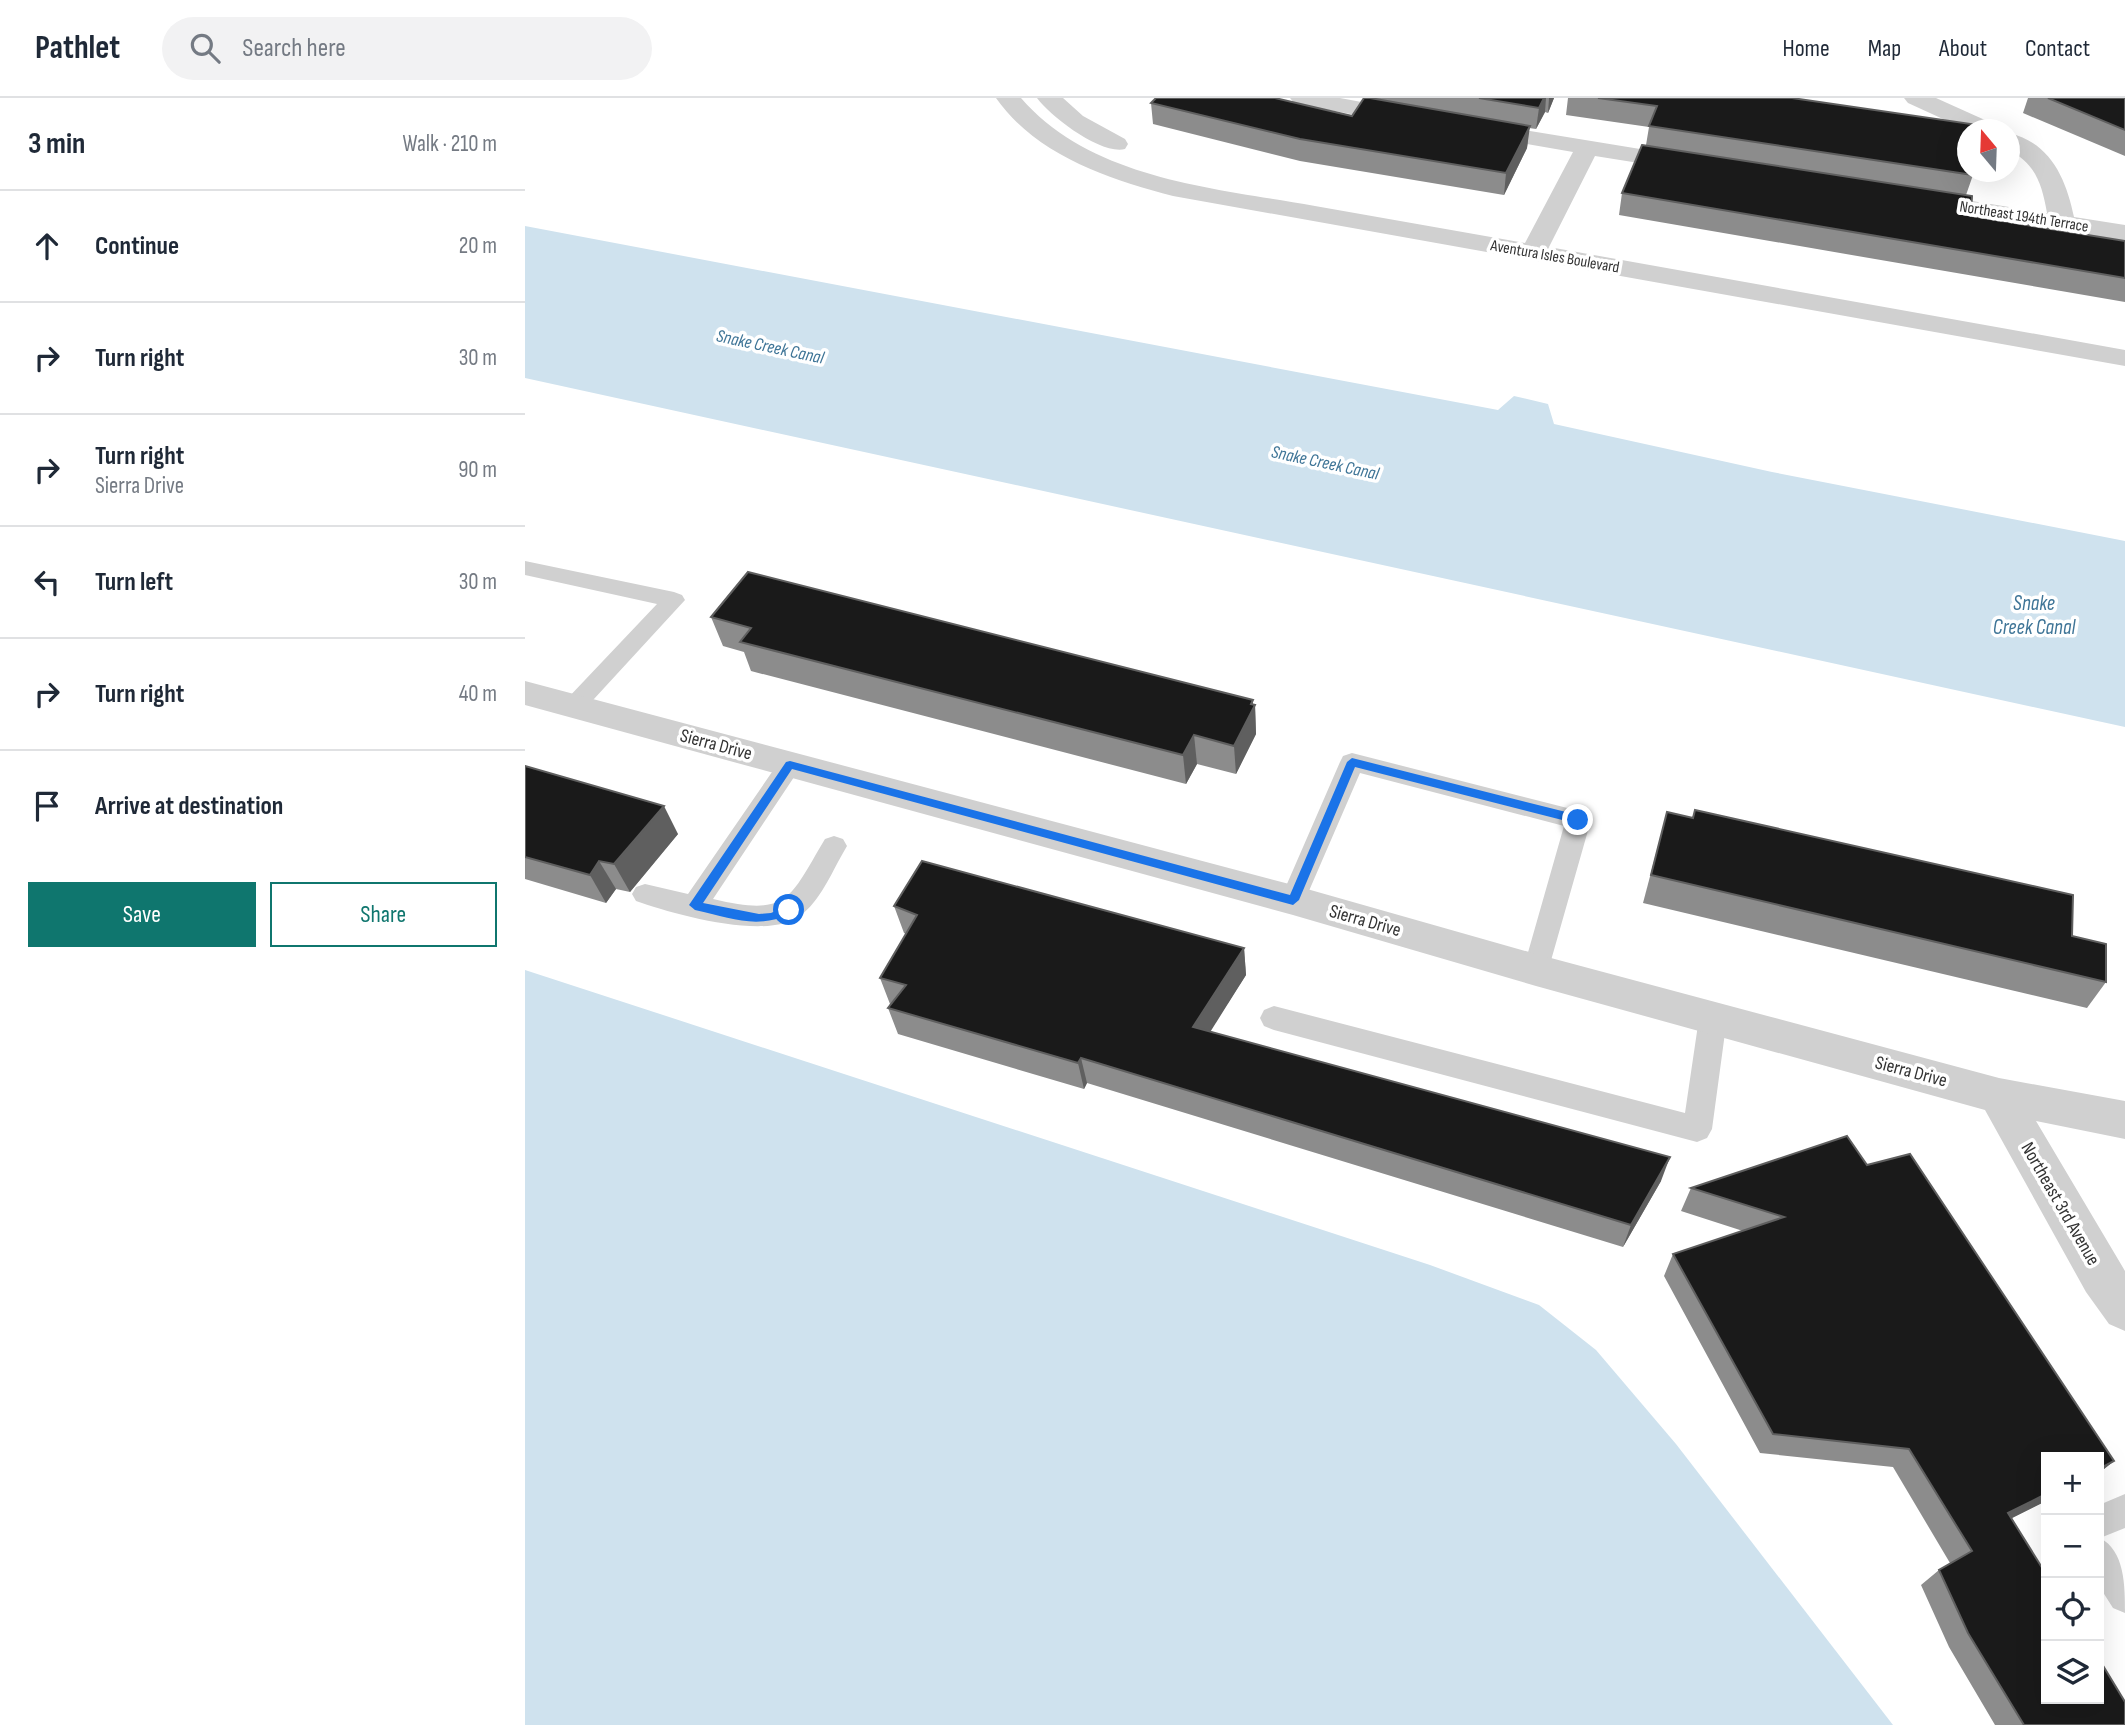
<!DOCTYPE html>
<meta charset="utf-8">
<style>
body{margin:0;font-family:"Sofia Sans Condensed",sans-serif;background:#f2f2f3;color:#1f2937}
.controls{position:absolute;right:21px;bottom:21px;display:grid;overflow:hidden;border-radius:0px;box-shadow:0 7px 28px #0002}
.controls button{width:63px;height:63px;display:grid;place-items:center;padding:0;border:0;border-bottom:2px solid #e0e1e3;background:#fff;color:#1f2937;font:35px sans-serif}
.compass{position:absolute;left:1432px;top:21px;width:63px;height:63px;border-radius:50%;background:#fff;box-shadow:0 7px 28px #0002;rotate:341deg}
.stop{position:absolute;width:21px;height:21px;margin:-16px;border:5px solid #1a73e8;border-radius:50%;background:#fff}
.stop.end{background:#1a73e8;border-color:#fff;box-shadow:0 2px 7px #0008}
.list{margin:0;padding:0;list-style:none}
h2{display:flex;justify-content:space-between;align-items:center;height:91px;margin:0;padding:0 28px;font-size:30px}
h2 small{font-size:23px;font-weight:400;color:#747a83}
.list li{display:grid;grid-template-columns:46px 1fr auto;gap:21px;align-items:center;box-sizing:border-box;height:112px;padding:0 28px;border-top:2px solid #e0e1e3}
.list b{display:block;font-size:26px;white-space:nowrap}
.list p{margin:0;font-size:23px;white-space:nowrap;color:#747a83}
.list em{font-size:23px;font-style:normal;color:#747a83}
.actions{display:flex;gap:14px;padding:21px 28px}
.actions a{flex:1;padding:16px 0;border:2px solid #0f766e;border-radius:0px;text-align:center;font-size:24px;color:#0f766e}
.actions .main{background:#0f766e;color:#fff}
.icon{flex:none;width:38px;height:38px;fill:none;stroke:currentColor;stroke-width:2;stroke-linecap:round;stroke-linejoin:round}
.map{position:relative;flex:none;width:1600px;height:1627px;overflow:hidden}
header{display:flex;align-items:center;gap:42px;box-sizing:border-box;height:98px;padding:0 35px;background:#fff;border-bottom:2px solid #e0e1e3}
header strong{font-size:33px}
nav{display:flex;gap:38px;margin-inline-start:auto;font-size:24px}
.search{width:490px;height:63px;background:#f2f2f3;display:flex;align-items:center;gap:18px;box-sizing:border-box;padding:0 24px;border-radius:38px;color:#747a83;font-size:26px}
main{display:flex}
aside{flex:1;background:#fff}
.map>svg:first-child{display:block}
.water{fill:#cfe2ee}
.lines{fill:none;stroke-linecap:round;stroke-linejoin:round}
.service{fill:#d0d0d0;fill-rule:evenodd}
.minor{fill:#d0d0d0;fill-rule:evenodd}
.wall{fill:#8c8c8c}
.shaded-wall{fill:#5f5f5f}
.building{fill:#1a1a1a;stroke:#5f5f5f;stroke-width:2}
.route{fill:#1a73e8}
.labels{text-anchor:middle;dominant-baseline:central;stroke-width:7;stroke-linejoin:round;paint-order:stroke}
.far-street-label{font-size:16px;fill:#333;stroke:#fff}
.far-water-label{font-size:18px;font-style:italic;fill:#3f7597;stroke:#fff}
.street-label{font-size:19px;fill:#333;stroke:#fff}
.water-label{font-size:21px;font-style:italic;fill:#3f7597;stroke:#fff}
</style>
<header>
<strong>Pathlet</strong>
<div class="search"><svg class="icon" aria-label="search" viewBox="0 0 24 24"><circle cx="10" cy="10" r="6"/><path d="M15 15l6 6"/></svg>Search here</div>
<nav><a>Home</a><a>Map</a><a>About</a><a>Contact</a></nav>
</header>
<main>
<aside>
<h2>3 min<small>Walk · 210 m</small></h2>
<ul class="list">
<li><svg class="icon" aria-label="ahead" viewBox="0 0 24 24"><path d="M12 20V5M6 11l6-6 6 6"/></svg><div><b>Continue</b></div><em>20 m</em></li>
<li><svg class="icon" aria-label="right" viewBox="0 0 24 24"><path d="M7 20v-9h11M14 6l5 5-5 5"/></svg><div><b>Turn right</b></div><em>30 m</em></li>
<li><svg class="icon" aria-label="right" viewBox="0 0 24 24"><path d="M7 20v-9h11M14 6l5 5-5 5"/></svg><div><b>Turn right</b><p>Sierra Drive</p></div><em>90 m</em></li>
<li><svg class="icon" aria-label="left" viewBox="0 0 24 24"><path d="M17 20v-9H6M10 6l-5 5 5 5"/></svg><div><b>Turn left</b></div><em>30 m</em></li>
<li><svg class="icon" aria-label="right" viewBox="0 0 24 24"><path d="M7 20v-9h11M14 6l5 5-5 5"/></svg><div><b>Turn right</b></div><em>40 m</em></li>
<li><svg class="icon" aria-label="arrive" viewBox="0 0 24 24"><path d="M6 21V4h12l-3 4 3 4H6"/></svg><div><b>Arrive at destination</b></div></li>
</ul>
<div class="actions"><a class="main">Save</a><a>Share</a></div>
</aside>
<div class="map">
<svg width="1600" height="1627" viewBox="0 0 1600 1627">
<rect width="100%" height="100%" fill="#fff"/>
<g class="water">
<polygon points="0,128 973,312 989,298 1023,306 1029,326 1247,374 1600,443 1600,629 0,280"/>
<polygon points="0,872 905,1167 1014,1207 1071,1252 1151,1346 1368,1627 0,1627"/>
</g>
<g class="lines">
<g class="service">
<polygon points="0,463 149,494 157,497 160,502 57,614 49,617 41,614 37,608 41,602 132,506 0,477"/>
<polygon points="827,655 1062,715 1066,722 1021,880 1011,883 1001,880 998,872 1039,728 835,675 777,809 768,812 759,809 755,802 815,664 818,658"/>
<path d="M 265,658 L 274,661 L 277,667 L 188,801 C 264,819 264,801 300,741 L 309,738 L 318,741 L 322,748 L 318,755 C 306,776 295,803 275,818 C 242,843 148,816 111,803 L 107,796 L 111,789 L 120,786 L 163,796 L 256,661 Z"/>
<polygon points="749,908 1160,1015 1174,920 1178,912 1188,908 1198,912 1202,920 1187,1031 1182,1040 1172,1044 749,932 739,928 735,920 739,912"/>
<path d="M 1600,1396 L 1600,1430 L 1575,1440 C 1600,1453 1600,1488 1600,1515 L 1588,1510 L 1574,1488 L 1574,1407 Z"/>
</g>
<g class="minor">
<path d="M 471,0 L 496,0 C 567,82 690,90 790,108 C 860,120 930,133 1000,145 L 1048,54 L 943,36 L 939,31 L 943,26 L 951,24 L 1164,59 L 1173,61 L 1176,66 L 1173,71 L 1164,73 L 1070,58 L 1024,149 L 1600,252 L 1600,268 L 648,98 C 583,81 511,57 471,0 Z"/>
<path d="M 512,0 L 538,0 L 558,18 L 600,41 L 603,46 L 600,51 C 576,57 526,19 512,0 Z"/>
<polygon points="765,0 815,0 885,13 893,15 897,20 893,25 885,27 777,7 769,5"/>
<polygon points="1379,0 1411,0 1471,27 1475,32 1442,32 1383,5"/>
<path d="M 1484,35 C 1526,45 1541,81 1549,119 L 1600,127 L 1600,143 L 1388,108 L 1384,103 L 1388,98 L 1397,95 L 1522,115 C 1517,87 1511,66 1484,52 Z"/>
<polygon points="0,583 768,787 1011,856 1474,980 1600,1003 1600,1041 1511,1023 1600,1173 1600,1233 1584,1226 1561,1194 1460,1012 1011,888 768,817 0,607"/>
</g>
</g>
<g class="wall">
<polygon points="851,0 1029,0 1023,15 1020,14 1011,31 1004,30 1002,50 979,97 775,63 628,26 626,5 827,18"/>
<polygon points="1043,0 1267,0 1448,77 1441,97 1446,118 1600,143 1600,204 1094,117 1097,95 1121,47 1124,29 1041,17"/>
<polygon points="1503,0 1600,0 1600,58 1498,15"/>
<polygon points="186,519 728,607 730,607 731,636 711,676 672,666 661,686 226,573 219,554 198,548"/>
<polygon points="0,668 153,736 105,794 91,791 81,805 0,781"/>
<polygon points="1142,714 1547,838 1581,884 1562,910 1118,805"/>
<polygon points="369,808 719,850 721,877 685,933 1136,1083 1098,1149 562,985 559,991 373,936 363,910 365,906 355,880 381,836 379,835"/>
<polygon points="1342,1067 1589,1363 1574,1375 1574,1359 1521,1359 1521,1403 1487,1420 1600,1627 1470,1627 1424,1549 1396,1487 1414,1472 1425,1465 1368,1369 1235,1355 1139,1178 1148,1156 1218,1133 1156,1113 1166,1090"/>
</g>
<g class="shaded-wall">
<polygon points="1019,0 1021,0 1020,14 1011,31 1014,10"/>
<polygon points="1024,0 1029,0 1023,15"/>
<polygon points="1005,28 1002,50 979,97 981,75"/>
<polygon points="728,602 728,609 730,607 731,636 711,676 709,648"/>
<polygon points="669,637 672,666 661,686 658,657"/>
<polygon points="139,708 153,736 105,794 89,766"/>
<polygon points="74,763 91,791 81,805 65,777"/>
<polygon points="719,850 721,877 672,955 668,929"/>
<polygon points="556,960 562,985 559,991 553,965"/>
<polygon points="1145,1059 1136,1083 1098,1149 1106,1127"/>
<polygon points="1589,1363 1574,1375 1574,1371"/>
<polygon points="1521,1396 1521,1403 1463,1432 1483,1415"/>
</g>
<g class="building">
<polygon points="631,0 750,0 827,18 839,0 845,0 1005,28 981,75 775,41 626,5"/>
<polygon points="954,0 1019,0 1014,10"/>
<polygon points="1073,0 1267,0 1453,27 1453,32 1443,32 1443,74 1448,74 1448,77 1124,28 1132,8"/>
<polygon points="1523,0 1600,0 1600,32"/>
<polygon points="1117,47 1447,98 1446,118 1600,143 1600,180 1097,95"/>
<polygon points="223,474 728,602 726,606 730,607 709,648 669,637 658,657 215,544 226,530 186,519"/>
<polygon points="0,668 139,708 89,766 74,763 65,777 0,759"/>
<polygon points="1170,712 1548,797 1547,838 1581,846 1581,884 1126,777 1142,714 1168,720"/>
<polygon points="397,763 719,850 668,929 1145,1059 1106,1127 556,960 553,965 363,910 381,887 355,880 392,817 369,808"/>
<polygon points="1322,1038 1342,1067 1385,1056 1589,1363 1574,1371 1574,1359 1521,1359 1521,1396 1483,1415 1521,1476 1521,1601 1574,1601 1574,1561 1600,1604 1600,1627 1499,1627 1443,1535 1414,1472 1447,1453 1384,1351 1248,1336 1148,1156 1259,1119 1166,1090"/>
</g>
<path class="route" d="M 827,660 L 1053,717 L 1059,722 L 1053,726 L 830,669 L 774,802 L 768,807 L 267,671 L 178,805 L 234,816 L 246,815 L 264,807 L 268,808 L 268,815 C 231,832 208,820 170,812 L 164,807 L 261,664 L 265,663 L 765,797 L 822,664 Z"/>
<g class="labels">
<g class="far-street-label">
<text transform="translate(1499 119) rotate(9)">Northeast 194th Terrace</text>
<text transform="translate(1030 159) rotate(10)">Aventura Isles Boulevard</text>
</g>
<g class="far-water-label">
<text transform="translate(245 249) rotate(12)">Snake Creek Canal</text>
<text transform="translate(800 365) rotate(12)">Snake Creek Canal</text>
</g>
<g class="street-label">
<text transform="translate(191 647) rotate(15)">Sierra Drive</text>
<text transform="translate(840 823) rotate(16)">Sierra Drive</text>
<text transform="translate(1386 974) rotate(15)">Sierra Drive</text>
<text transform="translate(1535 1106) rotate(60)">Northeast 3rd Avenue</text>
</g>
<g class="water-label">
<text x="1509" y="505">Snake<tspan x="1509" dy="24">Creek Canal</tspan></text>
</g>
</g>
</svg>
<div class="controls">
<button>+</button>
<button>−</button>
<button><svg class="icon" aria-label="locate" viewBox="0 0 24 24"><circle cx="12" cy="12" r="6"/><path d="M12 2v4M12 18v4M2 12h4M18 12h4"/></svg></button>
<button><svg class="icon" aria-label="layers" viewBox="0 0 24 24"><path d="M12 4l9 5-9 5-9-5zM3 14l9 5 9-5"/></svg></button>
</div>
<svg class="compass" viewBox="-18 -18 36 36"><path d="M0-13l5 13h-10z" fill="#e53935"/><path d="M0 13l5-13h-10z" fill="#747a83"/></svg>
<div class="stop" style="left:264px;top:812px"></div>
<div class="stop end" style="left:1053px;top:722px"></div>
</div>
</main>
